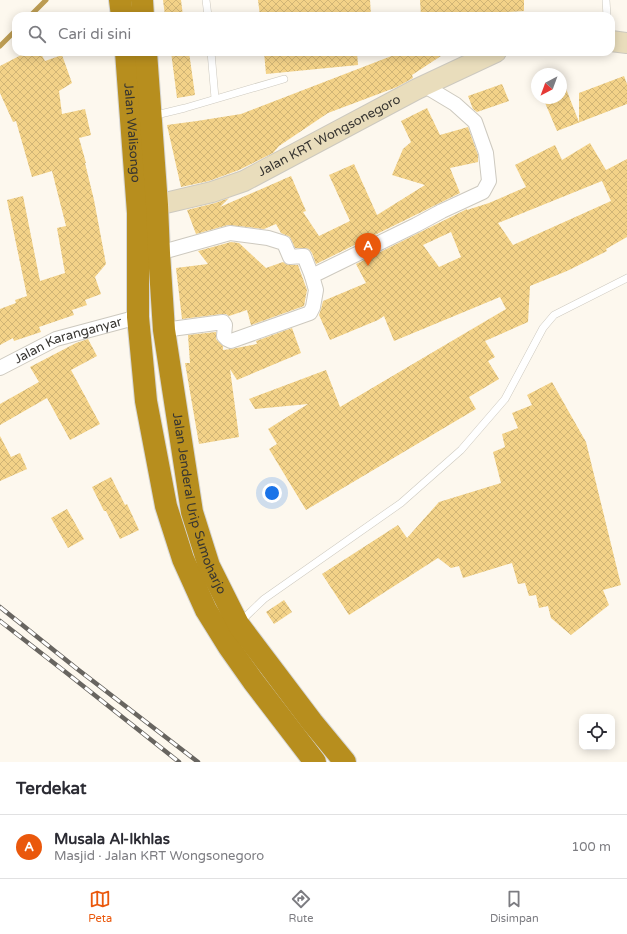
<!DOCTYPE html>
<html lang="id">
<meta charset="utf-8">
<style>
body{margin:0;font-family:"Varela Round",sans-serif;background:#f2f2f3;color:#2b2b33}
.controls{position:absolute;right:12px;bottom:12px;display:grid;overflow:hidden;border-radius:8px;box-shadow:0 2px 10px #0003}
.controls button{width:36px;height:36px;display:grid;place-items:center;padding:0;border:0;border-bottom:1px solid #e1e1e2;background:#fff;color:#2b2b33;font:20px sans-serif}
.compass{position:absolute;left:531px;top:68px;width:36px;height:36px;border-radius:50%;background:#fff;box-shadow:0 2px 10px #0003;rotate:221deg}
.you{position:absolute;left:272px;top:493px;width:14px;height:14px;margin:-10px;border:3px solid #fff;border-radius:50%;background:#1a73e8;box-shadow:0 0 0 6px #1a73e833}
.badge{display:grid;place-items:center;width:26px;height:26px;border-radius:50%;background:#ea580c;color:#fff;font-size:13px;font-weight:700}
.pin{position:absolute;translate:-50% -33px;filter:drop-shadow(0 1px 2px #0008)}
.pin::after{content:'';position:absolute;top:21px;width:14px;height:12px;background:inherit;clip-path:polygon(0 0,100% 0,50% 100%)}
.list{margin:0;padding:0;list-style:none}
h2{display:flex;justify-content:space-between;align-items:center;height:52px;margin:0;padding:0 16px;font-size:17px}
h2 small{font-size:13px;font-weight:400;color:#7c7c81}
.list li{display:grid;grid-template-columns:26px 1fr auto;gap:12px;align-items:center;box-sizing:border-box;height:64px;padding:0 16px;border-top:1px solid #e1e1e2}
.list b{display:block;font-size:15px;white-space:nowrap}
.list p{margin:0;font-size:13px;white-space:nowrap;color:#7c7c81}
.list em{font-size:13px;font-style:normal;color:#7c7c81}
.icon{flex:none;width:22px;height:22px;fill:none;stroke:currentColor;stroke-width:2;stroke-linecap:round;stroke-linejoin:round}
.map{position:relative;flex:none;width:627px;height:762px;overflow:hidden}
.search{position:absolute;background:#fff;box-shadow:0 2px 10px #0003;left:12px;right:12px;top:12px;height:44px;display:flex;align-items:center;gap:10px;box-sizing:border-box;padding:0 14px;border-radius:12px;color:#7c7c81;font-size:15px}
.sheet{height:116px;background:#fff}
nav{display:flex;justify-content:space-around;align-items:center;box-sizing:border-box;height:56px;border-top:1px solid #e1e1e2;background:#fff;font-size:11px;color:#7c7c81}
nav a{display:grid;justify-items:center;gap:2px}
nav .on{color:#ea580c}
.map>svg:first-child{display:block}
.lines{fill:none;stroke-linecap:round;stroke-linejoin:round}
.stream{stroke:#bc9c53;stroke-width:5}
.building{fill:url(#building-cross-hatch);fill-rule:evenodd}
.lane-casing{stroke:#cdc9bf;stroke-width:8}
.street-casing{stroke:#cdc9bf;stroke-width:16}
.secondary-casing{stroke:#cdc9bf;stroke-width:22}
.highway-casing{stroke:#d7d7d6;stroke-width:24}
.lane{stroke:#fff;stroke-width:7}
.street{stroke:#fff;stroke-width:14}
.secondary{stroke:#e9ddbc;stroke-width:20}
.highway{stroke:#b78e1e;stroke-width:22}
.rail-casing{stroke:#686560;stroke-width:4.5}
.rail{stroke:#fff;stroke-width:3;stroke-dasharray:9;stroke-linecap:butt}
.labels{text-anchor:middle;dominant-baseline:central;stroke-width:4;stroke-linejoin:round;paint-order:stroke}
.street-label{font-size:13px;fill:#373531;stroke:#fff}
</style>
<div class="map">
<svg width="627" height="762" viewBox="0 0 627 762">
<defs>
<pattern id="building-cross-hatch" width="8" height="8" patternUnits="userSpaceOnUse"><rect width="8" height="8" fill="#f3d288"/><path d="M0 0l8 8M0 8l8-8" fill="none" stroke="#d1b576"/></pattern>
</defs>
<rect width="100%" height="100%" fill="#fdf8ee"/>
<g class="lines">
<g class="stream">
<polyline points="30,16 46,0"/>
<polyline points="0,46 16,30"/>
</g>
</g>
<g class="building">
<polygon points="163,0 181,0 183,16 165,16"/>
<polygon points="258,0 370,0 371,16 260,16"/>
<polygon points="420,0 524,0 524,11 440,16 421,16"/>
<polygon points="27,52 40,52 45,61 62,55 72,83 59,91 62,114 85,109 91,135 79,138 86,163 85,163 94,200 106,264 95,277 101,294 85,300 87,305 72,310 74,315 39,327 41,332 14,341 13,338 0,345 0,309 16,303 15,300 27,296 7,200 23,196 40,281 65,273 57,228 66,226 52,171 32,177 16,121 13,122 0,93 0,66"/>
<polygon points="171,52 189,52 195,95 177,98"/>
<polygon points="264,52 357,52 358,65 266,74"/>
<polygon points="402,52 447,52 412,75 413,78 397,87 328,113 279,146 273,153 239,170 209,181 181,187 167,125 197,121 241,114"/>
<polygon points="561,76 579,122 579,93 624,76 627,84 627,104 557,131 543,98 561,98"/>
<polygon points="502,84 509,101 477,112 473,109 468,96"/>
<polygon points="427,108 440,135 468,127 478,155 478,162 450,168 460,193 316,264 312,253 309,249 304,248 295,248 290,237 281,233 276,224 264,229 228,225 196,234 187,210 215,203 229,198 220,207 291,176 306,211 303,212 319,236 350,221 329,175 354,164 377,215 425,185 392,175 403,149 411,142 401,121"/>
<path d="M 590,143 L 606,170 L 627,159 L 627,237 L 606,249 L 607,251 L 567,271 L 530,286 L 528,322 L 485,341 L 495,357 L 488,361 L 499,379 L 469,397 L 476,409 L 306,510 L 269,449 L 277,444 L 268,429 L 308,404 L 255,409 L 249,399 L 326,370 L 340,407 L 506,309 L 500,297 L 394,341 L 384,316 L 378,320 L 330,340 L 319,315 L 321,309 L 323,301 L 366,283 L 356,264 L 467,209 L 467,210 L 489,203 L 526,187 L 515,165 L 555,145 L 562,160 ZM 602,181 L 611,201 L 513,245 L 498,223 ZM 451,232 L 461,257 L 439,267 L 423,245 Z"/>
<polygon points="231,242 239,243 266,268 283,262 286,264 290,265 298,265 307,290 304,306 251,325 247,310 229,316 226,314 222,314 182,319 176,268 208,264 198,251"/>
<polygon points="292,328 301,353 237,380 230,369 239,437 199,444 185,363 190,363 188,335 216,332 216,339 223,346 223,350 231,349 257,344 256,341"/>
<polygon points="88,339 97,356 71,370 100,424 70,440 47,398 0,425 0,404 39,382 30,367 76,343"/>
<polygon points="552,382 586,442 621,585 603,590 609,605 571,635 551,618 548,606 539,608 536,595 529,596 525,583 518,584 512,563 463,578 459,566 451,568 438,558 349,615 322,574 398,525 407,538 439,502 501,483 493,452 505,447 502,434 518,428 512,413 532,405 527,395"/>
<polygon points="0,436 11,457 20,453 27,469 0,481"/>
<polygon points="111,477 125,505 127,504 139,530 120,539 106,511 104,511 92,487"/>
<polygon points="67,509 84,539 68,548 51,518"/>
<polygon points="284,600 292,612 274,624 266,612"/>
</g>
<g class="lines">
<g class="lane-casing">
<g id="lane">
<polyline points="206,0 208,16"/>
<polyline points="606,0 607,16"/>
<polyline points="211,52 215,98"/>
<polyline points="152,116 185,108 284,79"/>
<polyline points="240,622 264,599 401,503 461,450 505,399 543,328 554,315 627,278"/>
</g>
</g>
<g class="street-casing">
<g id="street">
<polyline points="159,253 230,233 268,238 284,243 290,257 302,256 304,256 312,276"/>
<polyline points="164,330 223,322 225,325 224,336 227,339 231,341 310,313 313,307 316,290 312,276 416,225 442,211 483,192 489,181 486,153 475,122 455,104 425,86"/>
<path id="s1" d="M 0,368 L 56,339 L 138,317"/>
</g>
</g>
<g class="secondary-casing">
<g id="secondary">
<polyline points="611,41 627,43"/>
<path id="s2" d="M 157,205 L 212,192 L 244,181 L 417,89 L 496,52"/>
</g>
</g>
<g class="highway-casing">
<g id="highway">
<polyline points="120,0 122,16"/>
<polyline points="142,0 143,16"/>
<path id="s3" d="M 126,52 L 138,213 L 138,317 L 146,401 L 166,506 L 183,559 L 206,610 L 229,647 L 253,681 L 315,762"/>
<path id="s4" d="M 146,52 L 157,205 L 159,253 L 164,330 L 192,512 L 209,566 L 238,624 L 312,722 L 345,762"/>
</g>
</g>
<use href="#lane" class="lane"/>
<use href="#street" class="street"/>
<use href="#secondary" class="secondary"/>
<use href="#highway" class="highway"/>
<g class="rail-casing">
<g id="rail">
<polyline points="0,607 76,668 198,762"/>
<polyline points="0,621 68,674 179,762"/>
</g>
</g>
<use href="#rail" class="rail"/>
</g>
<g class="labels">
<g class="street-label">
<text stroke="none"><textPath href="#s3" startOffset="81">Jalan Walisongo</textPath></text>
<text stroke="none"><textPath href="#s2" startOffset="187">Jalan KRT Wongsonegoro</textPath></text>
<text stroke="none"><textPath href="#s1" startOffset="74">Jalan Karanganyar</textPath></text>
<text stroke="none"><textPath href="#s4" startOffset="456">Jalan Jenderal Urip Sumoharjo</textPath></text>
</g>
</g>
</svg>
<div class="controls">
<button><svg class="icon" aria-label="locate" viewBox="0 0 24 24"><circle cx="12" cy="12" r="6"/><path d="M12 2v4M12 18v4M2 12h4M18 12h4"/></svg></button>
</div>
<svg class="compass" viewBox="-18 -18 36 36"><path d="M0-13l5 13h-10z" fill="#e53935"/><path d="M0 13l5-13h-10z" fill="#7c7c81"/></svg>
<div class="you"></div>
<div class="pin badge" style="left:368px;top:266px">A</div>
<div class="search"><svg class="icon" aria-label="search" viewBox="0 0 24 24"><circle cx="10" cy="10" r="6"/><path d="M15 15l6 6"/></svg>Cari di sini</div>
</div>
<section class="sheet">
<h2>Terdekat<small></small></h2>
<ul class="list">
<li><span class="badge">A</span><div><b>Musala Al-Ikhlas</b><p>Masjid · Jalan KRT Wongsonegoro</p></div><em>100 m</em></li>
</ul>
</section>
<nav>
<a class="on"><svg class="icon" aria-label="map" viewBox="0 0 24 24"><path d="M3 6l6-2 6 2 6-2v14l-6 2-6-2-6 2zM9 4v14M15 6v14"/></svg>Peta</a>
<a><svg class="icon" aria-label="directions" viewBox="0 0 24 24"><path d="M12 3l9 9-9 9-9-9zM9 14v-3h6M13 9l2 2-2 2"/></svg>Rute</a>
<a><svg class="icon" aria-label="saved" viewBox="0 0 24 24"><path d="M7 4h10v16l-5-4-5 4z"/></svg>Disimpan</a>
</nav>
